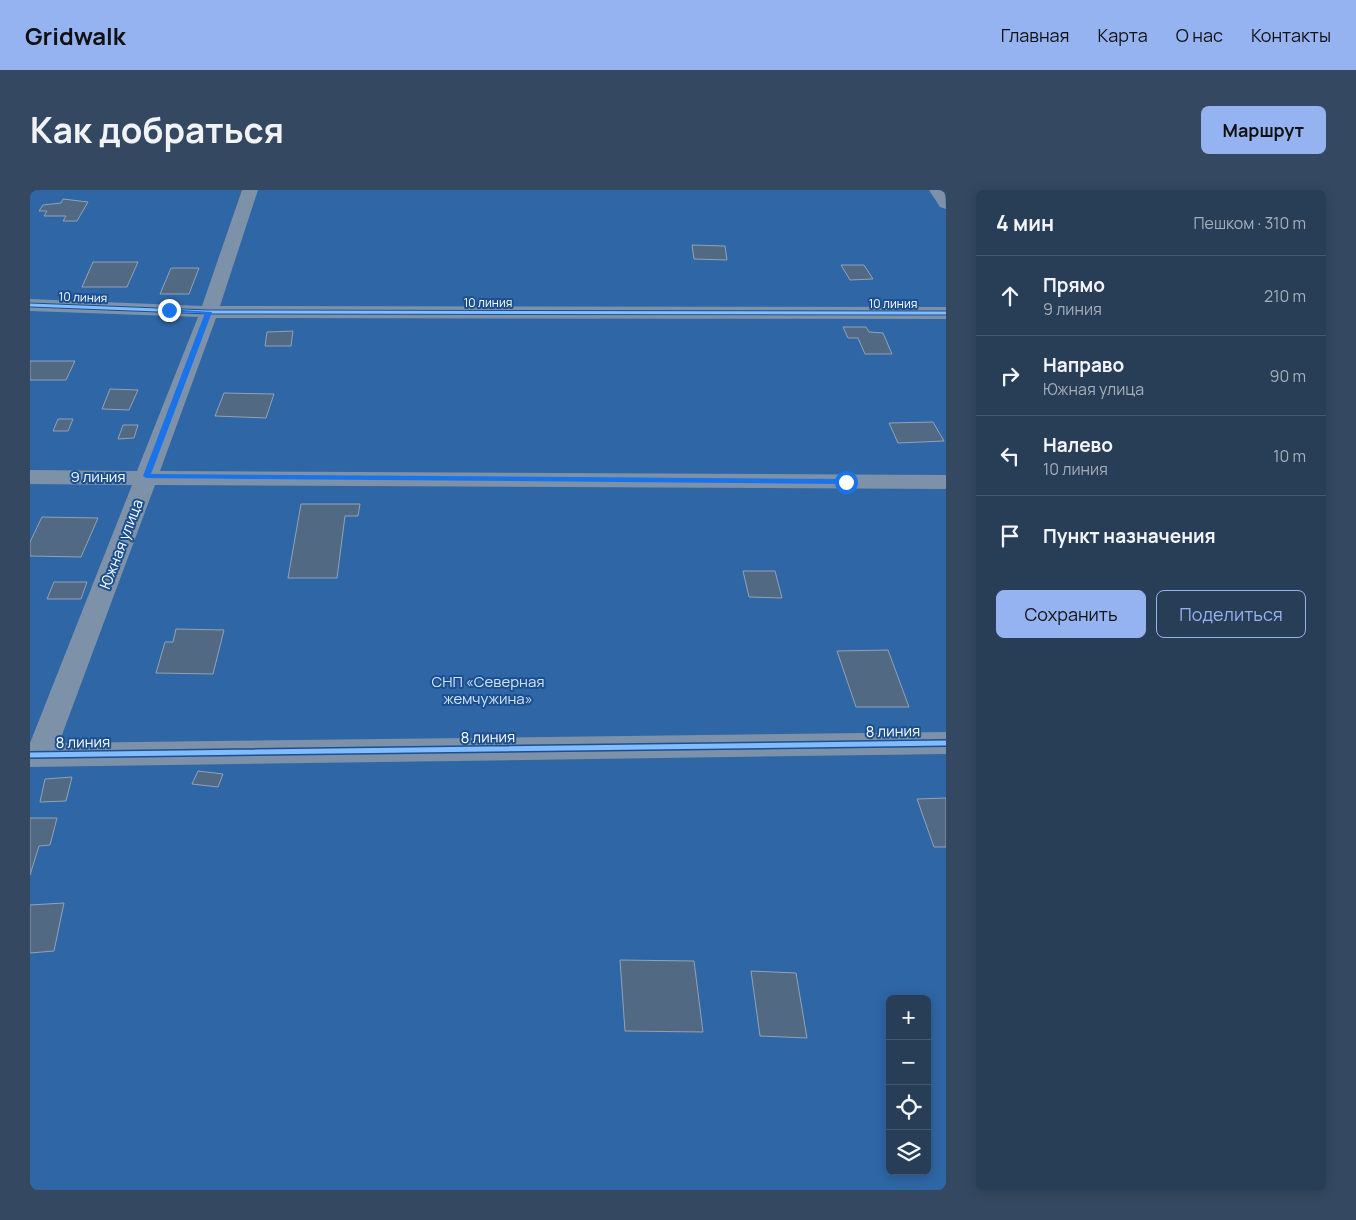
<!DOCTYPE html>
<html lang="ru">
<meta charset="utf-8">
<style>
body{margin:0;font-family:Manrope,sans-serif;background:#344961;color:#f1f3f6}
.controls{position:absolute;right:15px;bottom:15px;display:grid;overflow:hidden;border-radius:8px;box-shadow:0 2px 12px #0003}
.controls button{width:45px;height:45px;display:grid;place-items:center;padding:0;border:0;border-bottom:1px solid #44576d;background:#283e57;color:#f1f3f6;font:25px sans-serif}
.stop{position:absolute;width:15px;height:15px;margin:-11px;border:4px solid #1a73e8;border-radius:50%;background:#fff}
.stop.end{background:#1a73e8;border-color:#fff;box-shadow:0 1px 5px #0008}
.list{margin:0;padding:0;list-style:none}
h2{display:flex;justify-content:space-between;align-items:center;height:65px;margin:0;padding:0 20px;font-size:21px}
h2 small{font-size:16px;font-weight:400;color:#a5aeba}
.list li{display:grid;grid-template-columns:32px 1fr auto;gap:15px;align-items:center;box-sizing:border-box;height:80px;padding:0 20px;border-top:1px solid #44576d}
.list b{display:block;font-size:19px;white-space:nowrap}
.list p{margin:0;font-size:16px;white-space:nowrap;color:#a5aeba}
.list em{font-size:16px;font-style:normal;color:#a5aeba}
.actions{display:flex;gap:10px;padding:15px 20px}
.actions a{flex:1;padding:11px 0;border:1px solid #95b2f1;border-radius:8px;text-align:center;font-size:18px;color:#95b2f1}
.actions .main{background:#95b2f1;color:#111}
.icon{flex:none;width:28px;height:28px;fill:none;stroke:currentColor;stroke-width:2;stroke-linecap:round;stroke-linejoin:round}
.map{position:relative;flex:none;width:916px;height:1000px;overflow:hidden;border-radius:8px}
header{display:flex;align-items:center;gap:30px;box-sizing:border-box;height:70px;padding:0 25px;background:#95b2f1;color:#111}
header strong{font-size:24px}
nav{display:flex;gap:28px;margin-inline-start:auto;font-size:18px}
.intro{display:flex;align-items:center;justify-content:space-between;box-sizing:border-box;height:120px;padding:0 30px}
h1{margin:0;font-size:35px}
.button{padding:12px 22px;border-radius:8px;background:#95b2f1;color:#111;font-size:18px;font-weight:700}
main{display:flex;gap:30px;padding:0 30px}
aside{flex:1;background:#283e57;border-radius:8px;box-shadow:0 2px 12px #0003}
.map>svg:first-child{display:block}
.green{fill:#2f66a5;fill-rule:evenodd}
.building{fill:#526984;stroke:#92a2b6}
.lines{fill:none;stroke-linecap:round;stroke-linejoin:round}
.street{fill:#7d92a8;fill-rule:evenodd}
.cycleway-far1-casing{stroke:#1b4f8f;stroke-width:5}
.cycleway-casing{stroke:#1b4f8f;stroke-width:8}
.cycleway-far1{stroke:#80bcff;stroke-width:3}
.cycleway{stroke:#80bcff;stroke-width:5}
.route{fill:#1a73e8}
.labels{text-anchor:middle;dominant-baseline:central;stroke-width:4;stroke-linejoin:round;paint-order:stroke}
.far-street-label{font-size:12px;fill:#fff;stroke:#1b4f8f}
.street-label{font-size:15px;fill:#fff;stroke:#1b4f8f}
.park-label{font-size:15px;fill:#cfe3fa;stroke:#1b4f8f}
</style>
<header>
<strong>Gridwalk</strong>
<nav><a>Главная</a><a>Карта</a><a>О нас</a><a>Контакты</a></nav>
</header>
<div class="intro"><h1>Как добраться</h1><a class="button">Маршрут</a></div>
<main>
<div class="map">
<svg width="916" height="1000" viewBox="0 0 916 1000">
<rect width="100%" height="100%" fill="#365274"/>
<path class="green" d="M 0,0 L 916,0 L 916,1000 L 0,1000 ZM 860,809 L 897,809 L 897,981 L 860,981 Z"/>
<g class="building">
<polygon points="33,9 58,12 47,31 33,31 36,26 14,26 17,21 9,21 13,15 31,13"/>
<polygon points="662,55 695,56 697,70 664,69"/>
<polygon points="63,72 108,72 97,97 52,97"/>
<polygon points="811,75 834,75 843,89 820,90"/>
<polygon points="141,78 169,78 159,104 130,104"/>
<polygon points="813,137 836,137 839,142 853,143 862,164 835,164 828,148 818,148"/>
<polygon points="263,141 261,156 235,156 237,142"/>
<polygon points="0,171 45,171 36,190 0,190"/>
<polygon points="80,199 108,200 99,220 72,219"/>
<polygon points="194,203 244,204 236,228 185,226"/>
<polygon points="28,229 43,229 38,241 23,241"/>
<polygon points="903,232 914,251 868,253 859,233"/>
<polygon points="93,235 108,235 104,248 88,249"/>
<polygon points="271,314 330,314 328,326 315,326 307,388 258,388"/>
<polygon points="12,327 68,328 51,367 0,366 0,352"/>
<polygon points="713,381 745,381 752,408 719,407"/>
<polygon points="24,392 57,392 51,409 17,409"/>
<polygon points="146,439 194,440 183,484 126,483 135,452 143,452"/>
<polygon points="858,460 879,517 826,517 807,461"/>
<polygon points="168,581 193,584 188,597 162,594"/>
<polygon points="42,587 36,611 10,612 15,589"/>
<polygon points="916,608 916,657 904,657 887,609"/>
<polygon points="0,628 27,628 20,655 9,656 0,685"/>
<polygon points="34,713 24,761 0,763 0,715"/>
<polygon points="590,770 664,771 673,842 595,841"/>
<polygon points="721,781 766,783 777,848 730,846"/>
</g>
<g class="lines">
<g class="street">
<polygon points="212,0 228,0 190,116 916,117 916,129 186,128 130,281 916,285 916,299 125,295 29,553 916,542 916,564 0,577 0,553 102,295 0,294 0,280 107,281 168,127 0,121 0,109 172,116"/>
<polygon points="899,0 915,0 916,19 910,17"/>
</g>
<g class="cycleway-far1-casing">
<polyline id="cycleway-far1" points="0,115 179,122 916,123"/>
</g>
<g class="cycleway-casing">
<polyline id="cycleway" points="0,565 916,553"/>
</g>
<use href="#cycleway-far1" class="cycleway-far1"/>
<use href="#cycleway" class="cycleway"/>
</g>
<polygon class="route" points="137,119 182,122 121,284 816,289 819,292 816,294 116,288 113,286 175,123 139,122"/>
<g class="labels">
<g class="far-street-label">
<text transform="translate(53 107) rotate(2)">10 линия</text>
<text x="458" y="112">10 линия</text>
<text x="863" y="113">10 линия</text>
</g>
<g class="street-label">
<text x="68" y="286">9 линия</text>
<text transform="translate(91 354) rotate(-69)">Южная улица</text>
<text transform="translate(863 541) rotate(-1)">8 линия</text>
<text transform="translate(458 547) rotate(-1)">8 линия</text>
<text transform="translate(53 552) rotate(-1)">8 линия</text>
</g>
<g class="park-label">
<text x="458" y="491">СНП «Северная<tspan x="458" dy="17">жемчужина»</tspan></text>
</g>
</g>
</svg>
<div class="controls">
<button>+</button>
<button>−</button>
<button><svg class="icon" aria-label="locate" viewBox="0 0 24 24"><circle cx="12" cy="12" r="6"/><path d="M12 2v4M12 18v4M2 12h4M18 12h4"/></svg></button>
<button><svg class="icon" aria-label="layers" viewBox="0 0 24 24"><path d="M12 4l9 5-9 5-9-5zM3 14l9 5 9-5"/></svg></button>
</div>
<div class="stop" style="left:816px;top:292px"></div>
<div class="stop end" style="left:139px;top:120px"></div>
</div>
<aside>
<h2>4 мин<small>Пешком · 310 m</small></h2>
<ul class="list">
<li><svg class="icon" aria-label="ahead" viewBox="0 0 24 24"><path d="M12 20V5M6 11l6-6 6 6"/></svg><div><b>Прямо</b><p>9 линия</p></div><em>210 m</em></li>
<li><svg class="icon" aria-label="right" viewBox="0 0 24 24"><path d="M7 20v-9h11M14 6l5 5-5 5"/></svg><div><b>Направо</b><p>Южная улица</p></div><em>90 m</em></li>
<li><svg class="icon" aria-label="left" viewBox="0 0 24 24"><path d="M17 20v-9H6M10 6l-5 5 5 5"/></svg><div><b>Налево</b><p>10 линия</p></div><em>10 m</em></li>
<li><svg class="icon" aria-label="arrive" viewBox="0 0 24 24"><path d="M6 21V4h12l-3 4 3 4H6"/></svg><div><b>Пункт назначения</b></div></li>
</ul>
<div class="actions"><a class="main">Сохранить</a><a>Поделиться</a></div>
</aside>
</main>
